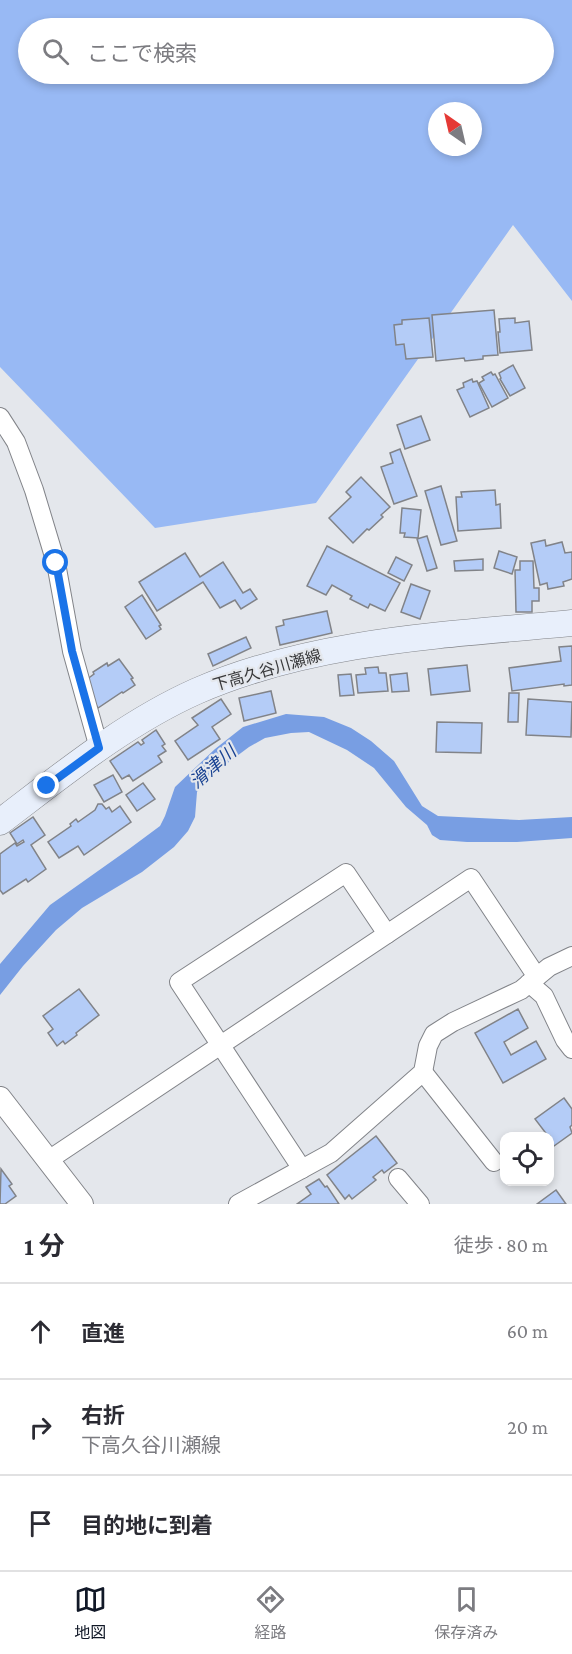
<!DOCTYPE html>
<html lang="ja">
<meta charset="utf-8">
<style>
body{margin:0;font-family:"Crimson Pro","Noto Sans JP",serif;background:#f7f7f7;color:#2b2b33}
.controls{position:absolute;right:18px;bottom:18px;display:grid;overflow:hidden;border-radius:12px;box-shadow:0 3px 9px #0003}
.controls button{width:54px;height:54px;display:grid;place-items:center;padding:0;border:0;border-bottom:2px solid #e1e1e2;background:#fff;color:#2b2b33;font:30px sans-serif}
.compass{position:absolute;left:428px;top:102px;width:54px;height:54px;border-radius:50%;background:#fff;box-shadow:0 3px 9px #0003;rotate:326deg}
.stop{position:absolute;width:18px;height:18px;margin:-14px;border:4px solid #1a73e8;border-radius:50%;background:#fff}
.stop.end{background:#1a73e8;border-color:#fff;box-shadow:0 2px 6px #0008}
.list{margin:0;padding:0;list-style:none}
h2{display:flex;justify-content:space-between;align-items:center;height:78px;margin:0;padding:0 24px;font-size:26px}
h2 small{font-size:20px;font-weight:400;color:#7c7c81}
.list li{display:grid;grid-template-columns:39px 1fr auto;gap:18px;align-items:center;box-sizing:border-box;height:96px;padding:0 24px;border-top:2px solid #e1e1e2}
.list b{display:block;font-size:22px;white-space:nowrap}
.list p{margin:0;font-size:20px;white-space:nowrap;color:#7c7c81}
.list em{font-size:20px;font-style:normal;color:#7c7c81}
.icon{flex:none;width:33px;height:33px;fill:none;stroke:currentColor;stroke-width:2;stroke-linecap:round;stroke-linejoin:round}
.map{position:relative;flex:none;width:572px;height:1204px;overflow:hidden}
.search{position:absolute;background:#fff;box-shadow:0 3px 9px #0003;left:18px;right:18px;top:18px;height:66px;display:flex;align-items:center;gap:15px;box-sizing:border-box;padding:0 21px;border-radius:33px;color:#7c7c81;font-size:22px}
.sheet{height:366px;background:#fff}
nav{display:flex;justify-content:space-around;align-items:center;box-sizing:border-box;height:84px;border-top:2px solid #e1e1e2;background:#fff;font-size:16px;color:#7c7c81}
nav a{display:grid;justify-items:center;gap:3px}
nav .on{color:#111827}
.map>svg:first-child{display:block}
.green{fill:#98b9f4;fill-rule:evenodd}
.water{fill:#789ee3}
.building{fill:#b4ccf7;stroke:#818388;stroke-width:1.5}
.lines{fill:none;stroke-linecap:round;stroke-linejoin:round}
.minor-casing{stroke:#828489;stroke-width:20}
.tertiary-casing{stroke:#828489;stroke-width:24}
.secondary-casing{stroke:#828489;stroke-width:27}
.minor{stroke:#fff;stroke-width:18}
.tertiary{stroke:#fff;stroke-width:22}
.secondary{stroke:#e8effb;stroke-width:26}
.route{stroke:#1a73e8;stroke-width:8}
.labels{text-anchor:middle;dominant-baseline:central;stroke-width:4.5;stroke-linejoin:round;paint-order:stroke}
.street-label{font-size:16px;fill:#37383a;stroke:#e4e7ec}
.water-label{font-size:18px;font-style:italic;fill:#184292;stroke:#e4e7ec}
</style>
<div class="map">
<svg width="572" height="1204" viewBox="0 0 572 1204">
<rect width="100%" height="100%" fill="#e4e7ec"/>
<path class="green" d="M 0,0 L 572,0 L 572,301 L 513,225 L 316,503 L 155,528 L 0,367 ZM 28,28 L 544,28 L 544,74 L 28,74 ZM 437,111 L 473,111 L 473,147 L 437,147 Z"/>
<polygon class="water" points="286,714 324,717 351,728 371,741 394,761 422,806 438,816 519,820 572,817 572,838 517,842 467,842 440,840 432,835 427,825 406,807 374,768 347,750 309,732 291,733 265,738 249,747 202,782 197,792 195,817 188,831 174,847 142,872 82,908 56,930 23,966 0,995 0,964 50,905 129,849 160,826 165,816 175,787 215,749 243,727"/>
<g class="building">
<polygon points="494,310 498,355 483,356 483,359 465,361 464,358 436,361 432,315"/>
<polygon points="429,318 433,357 406,359 404,344 396,345 394,325 402,324 402,320"/>
<polygon points="515,318 515,323 529,321 532,350 500,353 498,332 500,332 499,319"/>
<polygon points="513,365 525,388 510,396 500,379 501,378 499,373"/>
<polygon points="491,372 493,375 495,374 508,398 492,407 479,383 484,380 482,377"/>
<polygon points="472,379 473,382 477,381 489,408 470,417 457,390 464,387 463,383"/>
<polygon points="421,416 430,440 405,449 397,425"/>
<polygon points="400,449 417,496 394,504 381,467 393,463 390,453"/>
<polygon points="361,477 390,507 381,515 383,517 369,530 367,529 353,543 329,518 351,497 346,492"/>
<polygon points="441,486 457,541 441,545 425,491"/>
<polygon points="495,490 496,505 500,504 501,528 458,531 456,497 462,497 461,492"/>
<polygon points="402,508 421,510 418,538 404,537 405,533 400,533"/>
<polygon points="427,536 437,568 427,571 417,539"/>
<polygon points="545,540 546,546 562,542 565,553 572,552 572,579 563,582 564,586 548,589 547,583 540,585 531,543"/>
<polygon points="327,546 400,583 385,611 370,604 368,608 350,599 352,596 332,585 326,595 307,586"/>
<polygon points="499,551 517,557 512,574 494,568"/>
<polygon points="185,553 200,577 223,562 243,593 250,589 257,599 241,609 235,600 220,608 203,582 157,611 139,582"/>
<polygon points="396,557 412,565 404,581 388,573"/>
<polygon points="483,559 483,570 455,571 454,561"/>
<polygon points="520,561 533,561 534,588 539,588 539,601 532,601 532,612 516,612 515,570 520,570"/>
<polygon points="411,584 430,591 420,619 401,612"/>
<polygon points="142,595 161,625 159,626 161,629 146,639 125,607"/>
<polygon points="327,611 332,633 280,645 276,627 284,625 283,620"/>
<polygon points="246,637 251,648 213,666 208,654"/>
<polygon points="572,646 572,685 564,686 564,684 512,691 509,668 561,661 559,647"/>
<polygon points="119,659 133,678 131,679 135,685 123,693 122,692 98,708 82,685 86,680 94,674 93,672 107,663 108,666"/>
<polygon points="467,665 470,691 431,695 428,669"/>
<polygon points="378,667 379,673 386,673 388,691 358,693 356,675 366,674 365,668"/>
<polygon points="407,673 409,691 392,692 390,675"/>
<polygon points="351,674 354,695 340,696 338,675"/>
<polygon points="271,691 276,713 244,721 239,698"/>
<polygon points="509,693 519,693 518,722 508,722"/>
<polygon points="221,699 231,714 212,727 220,739 188,760 175,741 198,725 192,718"/>
<polygon points="528,699 572,702 571,737 526,735"/>
<polygon points="437,722 482,723 481,753 436,752"/>
<polygon points="156,730 165,744 162,746 166,751 158,756 162,762 133,781 129,775 122,779 110,761 138,742 141,745 144,743 142,740"/>
<polygon points="113,775 122,792 104,802 94,785"/>
<polygon points="143,783 155,799 137,811 126,795"/>
<polygon points="98,804 102,804 106,809 109,807 112,812 120,806 131,822 84,855 78,846 59,858 48,842 71,826 70,824 76,819 78,822 95,810"/>
<polygon points="33,817 45,835 31,845 46,869 28,882 26,879 3,894 0,890 0,854 15,843 17,846 24,842 23,840 17,844 10,833"/>
<polygon points="79,989 99,1015 76,1033 77,1035 65,1044 63,1041 57,1046 48,1033 53,1029 43,1016"/>
<polygon points="518,1009 528,1028 504,1042 511,1055 536,1041 546,1059 503,1083 475,1033"/>
<polygon points="564,1098 572,1109 572,1125 570,1127 572,1133 554,1146 550,1139 550,1136 548,1136 535,1119"/>
<polygon points="376,1136 397,1163 384,1173 382,1170 373,1177 376,1180 352,1199 349,1195 345,1199 327,1175"/>
<polygon points="1,1169 12,1184 9,1186 16,1196 5,1204 0,1204"/>
<polygon points="319,1179 325,1187 327,1186 339,1204 297,1204 311,1194 306,1187"/>
<polygon points="556,1190 566,1204 537,1204"/>
</g>
<g class="lines">
<g class="minor-casing">
<g id="minor">
<polyline points="0,417 16,442 34,490 56,563 72,651 99,748"/>
<polyline points="529,983 544,996 565,1040 572,1049"/>
<polyline points="423,1072 494,1162"/>
<polyline points="47,1161 471,878 537,977"/>
<polyline points="302,1169 179,982 346,873 387,934"/>
<polyline points="398,1178 420,1204"/>
<polyline points="238,1204 331,1153 423,1072 428,1046 434,1034 453,1022 521,990 549,967 572,956"/>
</g>
</g>
<g class="tertiary-casing">
<polyline id="tertiary" points="0,1098 82,1204"/>
</g>
<g class="secondary-casing">
<path id="secondary" d="M 0,822 C 62,775 125,723 197,691 C 314,640 447,635 572,623"/>
</g>
<use href="#minor" class="minor"/>
<use href="#tertiary" class="tertiary"/>
<use href="#secondary" class="secondary"/>
</g>
<g class="lines">
<polyline class="route" points="47,786 99,748 72,651 56,563"/>
</g>
<g class="labels">
<g class="street-label">
<text transform="translate(267 670) rotate(-16)">下高久谷川瀬線</text>
</g>
<g class="water-label">
<text transform="translate(213 767) rotate(-41)">滑津川</text>
</g>
</g>
</svg>
<div class="controls">
<button><svg class="icon" aria-label="locate" viewBox="0 0 24 24"><circle cx="12" cy="12" r="6"/><path d="M12 2v4M12 18v4M2 12h4M18 12h4"/></svg></button>
</div>
<svg class="compass" viewBox="-18 -18 36 36"><path d="M0-13l5 13h-10z" fill="#e53935"/><path d="M0 13l5-13h-10z" fill="#7c7c81"/></svg>
<div class="stop" style="left:56px;top:563px"></div>
<div class="stop end" style="left:47px;top:786px"></div>
<div class="search"><svg class="icon" aria-label="search" viewBox="0 0 24 24"><circle cx="10" cy="10" r="6"/><path d="M15 15l6 6"/></svg>ここで検索</div>
</div>
<section class="sheet">
<h2>1 分<small>徒歩 · 80 m</small></h2>
<ul class="list">
<li><svg class="icon" aria-label="ahead" viewBox="0 0 24 24"><path d="M12 20V5M6 11l6-6 6 6"/></svg><div><b>直進</b></div><em>60 m</em></li>
<li><svg class="icon" aria-label="right" viewBox="0 0 24 24"><path d="M7 20v-9h11M14 6l5 5-5 5"/></svg><div><b>右折</b><p>下高久谷川瀬線</p></div><em>20 m</em></li>
<li><svg class="icon" aria-label="arrive" viewBox="0 0 24 24"><path d="M6 21V4h12l-3 4 3 4H6"/></svg><div><b>目的地に到着</b></div></li>
</ul>
</section>
<nav>
<a class="on"><svg class="icon" aria-label="map" viewBox="0 0 24 24"><path d="M3 6l6-2 6 2 6-2v14l-6 2-6-2-6 2zM9 4v14M15 6v14"/></svg>地図</a>
<a><svg class="icon" aria-label="directions" viewBox="0 0 24 24"><path d="M12 3l9 9-9 9-9-9zM9 14v-3h6M13 9l2 2-2 2"/></svg>経路</a>
<a><svg class="icon" aria-label="saved" viewBox="0 0 24 24"><path d="M7 4h10v16l-5-4-5 4z"/></svg>保存済み</a>
</nav>
